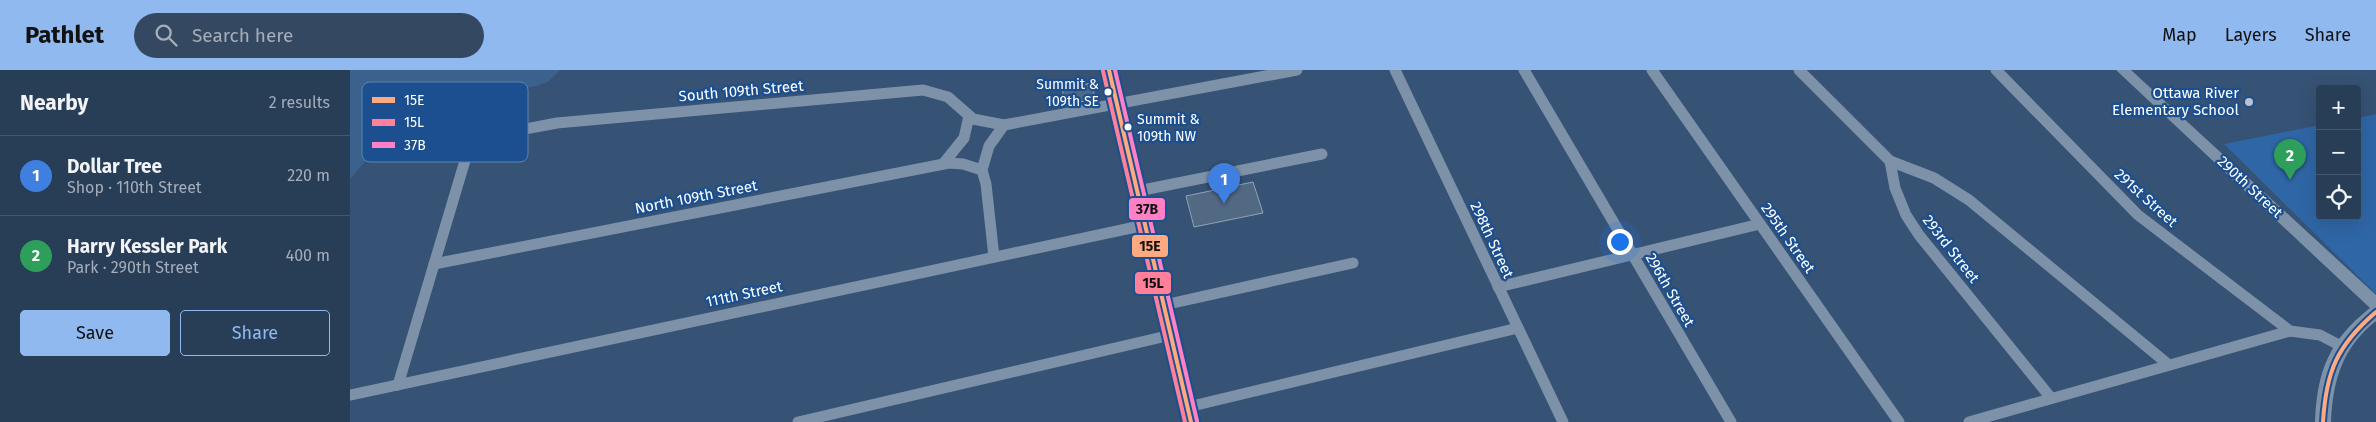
<!DOCTYPE html>
<meta charset="utf-8">
<style>
body{margin:0;font-family:"Fira Sans",sans-serif;background:#344961;color:#f1f3f6}
.controls{position:absolute;right:15px;top:15px;display:grid;overflow:hidden;border-radius:5px;box-shadow:0 5px 20px #0002}
.controls button{width:45px;height:45px;display:grid;place-items:center;padding:0;border:0;border-bottom:1px solid #44576d;background:#283e57;color:#f1f3f6;font:25px sans-serif}
.you{position:absolute;left:1269px;top:171px;width:18px;height:18px;margin:-12px;border:4px solid #fff;border-radius:50%;background:#1a73e8;box-shadow:0 0 0 8px #1a73e833}
.badge{display:grid;place-items:center;width:32px;height:32px;border-radius:50%;background:#90b9f0;color:#fff;font-size:16px;font-weight:700}
.pin{position:absolute;translate:-50% -41px;filter:drop-shadow(0 1px 2px #0008)}
.pin::after{content:'';position:absolute;top:26px;width:18px;height:15px;background:inherit;clip-path:polygon(0 0,100% 0,50% 100%)}
.list{margin:0;padding:0;list-style:none}
h2{display:flex;justify-content:space-between;align-items:center;height:65px;margin:0;padding:0 20px;font-size:21px}
h2 small{font-size:16px;font-weight:400;color:#a5aeba}
.list li{display:grid;grid-template-columns:32px 1fr auto;gap:15px;align-items:center;box-sizing:border-box;height:80px;padding:0 20px;border-top:1px solid #44576d}
.list b{display:block;font-size:19px;white-space:nowrap}
.list p{margin:0;font-size:16px;white-space:nowrap;color:#a5aeba}
.list em{font-size:16px;font-style:normal;color:#a5aeba}
.actions{display:flex;gap:10px;padding:15px 20px}
.actions a{flex:1;padding:11px 0;border:1px solid #90b9f0;border-radius:5px;text-align:center;font-size:18px;color:#90b9f0}
.actions .main{background:#90b9f0;color:#111}
.icon{flex:none;width:28px;height:28px;fill:none;stroke:currentColor;stroke-width:2;stroke-linecap:round;stroke-linejoin:round}
.map{position:relative;flex:none;width:2026px;height:352px;overflow:hidden}
header{display:flex;align-items:center;gap:30px;box-sizing:border-box;height:70px;padding:0 25px;background:#90b9f0;color:#111}
header strong{font-size:24px}
nav{display:flex;gap:28px;margin-inline-start:auto;font-size:18px}
.search{width:350px;height:45px;background:#344961;display:flex;align-items:center;gap:12px;box-sizing:border-box;padding:0 18px;border-radius:28px;color:#a5aeba;font-size:19px}
main{display:flex}
aside{flex:1;background:#283e57}
.map>svg:first-child{display:block}
.green{fill:#2f66a5}
.water{fill:#3b618d}
.building{fill:#526984;stroke:#92a2b6}
.lines{fill:none;stroke-linecap:round;stroke-linejoin:round}
.minor{stroke:#7d92a8;stroke-width:11}
.tertiary{fill:#7d92a8;fill-rule:evenodd}
.secondary{fill:#798da4;fill-rule:evenodd}
.bus-1-casing{stroke:#1b4f8f;stroke-width:8}
.bus-2-casing{stroke:#1b4f8f;stroke-width:8}
.bus-3-casing{stroke:#1b4f8f;stroke-width:8}
.bus-1{stroke:#ffa980;stroke-width:4}
.bus-2{stroke:#ff8098;stroke-width:4}
.bus-3{stroke:#ff80c5;stroke-width:4}
.bus-dot{fill:#fff;stroke:#1b4f8f;stroke-width:2}
.poi-dot{fill:#b9c2ce;stroke:#1b4f8f;stroke-width:2}
.labels{text-anchor:middle;dominant-baseline:central;stroke-width:4.5;stroke-linejoin:round;paint-order:stroke}
.bus-label{font-size:14px;fill:#fff;stroke:#1b4f8f;text-anchor:end}
.street-label{font-size:15px;fill:#fff;stroke:#1b4f8f}
.poi-label{font-size:15px;fill:#fff;stroke:#1b4f8f;text-anchor:end}
.key{fill:#1b4f8f;stroke:#5f84b1;stroke-width:1}
.key-label{font-size:14px;fill:#fff}
.line-badge{stroke:#1b4f8f;stroke-width:2}
.pale-badge-label{font-size:14px;text-anchor:middle;font-weight:bold;fill:#111}
</style>
<header>
<strong>Pathlet</strong>
<div class="search"><svg class="icon" aria-label="search" viewBox="0 0 24 24"><circle cx="10" cy="10" r="6"/><path d="M15 15l6 6"/></svg>Search here</div>
<nav><a>Map</a><a>Layers</a><a>Share</a></nav>
</header>
<main>
<aside>
<h2>Nearby<small>2 results</small></h2>
<ul class="list">
<li><span class="badge" style="background:#3f7fe0">1</span><div><b>Dollar Tree</b><p>Shop · 110th Street</p></div><em>220 m</em></li>
<li><span class="badge" style="background:#2e9e5b">2</span><div><b>Harry Kessler Park</b><p>Park · 290th Street</p></div><em>400 m</em></li>
</ul>
<div class="actions"><a class="main">Save</a><a>Share</a></div>
</aside>
<div class="map">
<svg width="2026" height="352" viewBox="0 0 2026 352">
<rect width="100%" height="100%" fill="#365274"/>
<polygon class="green" points="2026,44 2026,224 1874,74 1970,55 1970,146 2007,146 2007,48"/>
<polygon class="water" points="0,0 210,0 198,12 186,16 59,41 0,109"/>
<g class="building">
<polygon points="742,13 745,29 715,35 712,18"/>
<polygon points="903,112 913,143 844,157 836,126"/>
</g>
<g class="lines">
<g class="minor">
<polyline points="1045,0 1213,352"/>
<polyline points="1174,0 1381,352"/>
<polyline points="1302,0 1549,352"/>
<polyline points="1449,0 1540,91 1545,118 1556,145 1569,165 1701,328"/>
<polyline points="1646,0 1788,145 1940,261"/>
<polyline points="122,69 207,53 573,20 598,27 623,49 654,55 947,0"/>
<polyline points="1540,91 1584,108 1619,130 1819,295"/>
<polyline points="593,94 614,68 619,46"/>
<polyline points="632,100 639,76 654,55"/>
<polyline points="788,121 972,84"/>
<polyline points="84,194 599,93 613,94 632,100 636,114 644,187"/>
<polyline points="1148,217 1410,154"/>
<polyline points="814,235 1003,193"/>
<polyline points="48,315 134,27"/>
<polyline points="0,325 795,155"/>
<polyline points="838,337 1168,258"/>
<polyline points="448,352 821,265"/>
<polyline points="1619,352 1940,261 1970,265 1991,276"/>
</g>
<path class="tertiary" d="M 1766,0 L 1781,0 L 2026,225 L 2026,251 C 1992,278 1983,310 1981,352 L 1965,352 C 1967,301 1979,270 2020,238 Z"/>
<polygon class="secondary" points="752,0 766,0 850,352 832,352"/>
<g class="bus-1-casing">
<g id="bus-1">
<polyline points="759,0 841,352"/>
<path d="M 1973,352 C 1976,302 1987,275 2026,242"/>
</g>
</g>
<g class="bus-2-casing">
<polyline id="bus-2" points="753,1 835,352"/>
</g>
<g class="bus-3-casing">
<polyline id="bus-3" points="765,0 847,351"/>
</g>
<use href="#bus-1" class="bus-1"/>
<use href="#bus-2" class="bus-2"/>
<use href="#bus-3" class="bus-3"/>
</g>
<g class="bus-dot">
<circle cx="758" cy="22" r="4.5"/>
<circle cx="778" cy="57" r="4.5"/>
</g>
<circle class="poi-dot" cx="1899" cy="32" r="5"/>
<g class="labels">
<g class="bus-label">
<text x="749" y="14">Summit &amp;<tspan x="749" dy="17">109th SE</tspan></text>
<text x="787" y="49" text-anchor="start">Summit &amp;<tspan x="787" dy="17">109th NW</tspan></text>
</g>
<g class="street-label">
<text transform="translate(391 21) rotate(-5)">South 109th Street</text>
<text transform="translate(1900 117) rotate(43)">290th Street</text>
<text transform="translate(346 127) rotate(-11)">North 109th Street</text>
<text transform="translate(1796 128) rotate(42)">291st Street</text>
<text transform="translate(1438 168) rotate(55)">295th Street</text>
<text transform="translate(1142 170) rotate(65)">298th Street</text>
<text transform="translate(1601 179) rotate(52)">293rd Street</text>
<text transform="translate(1320 220) rotate(60)">296th Street</text>
<text transform="translate(394 224) rotate(-12)">111th Street</text>
</g>
<g class="poi-label">
<text x="1889" y="23">Ottawa River<tspan x="1889" dy="17">Elementary School</tspan></text>
</g>
</g>
<rect x="12" y="12" width="166" height="80" rx="8" class="key"/>
<rect x="22" y="27" width="23" height="6" fill="#ffa980"/>
<rect x="22" y="49" width="23" height="7" fill="#ff8098"/>
<rect x="22" y="72" width="23" height="6" fill="#ff80c5"/>
<g class="key-label">
<text x="54" y="35">15E</text>
<text x="54" y="57">15L</text>
<text x="54" y="80">37B</text>
</g>
<g class="line-badge">
<rect x="778" y="127" width="38" height="24" rx="5" fill="#ff80c5"/>
<rect x="781" y="164" width="38" height="24" rx="5" fill="#ffa980"/>
<rect x="784" y="201" width="38" height="24" rx="5" fill="#ff8098"/>
</g>
<g class="pale-badge-label">
<text x="797" y="144">37B</text>
<text x="800" y="181">15E</text>
<text x="803" y="218">15L</text>
</g>
</svg>
<div class="controls">
<button>+</button>
<button>−</button>
<button><svg class="icon" aria-label="locate" viewBox="0 0 24 24"><circle cx="12" cy="12" r="6"/><path d="M12 2v4M12 18v4M2 12h4M18 12h4"/></svg></button>
</div>
<div class="you"></div>
<div class="pin badge" style="left:874px;top:134px;background:#3f7fe0">1</div>
<div class="pin badge" style="left:1940px;top:110px;background:#2e9e5b">2</div>
</div>
</main>
